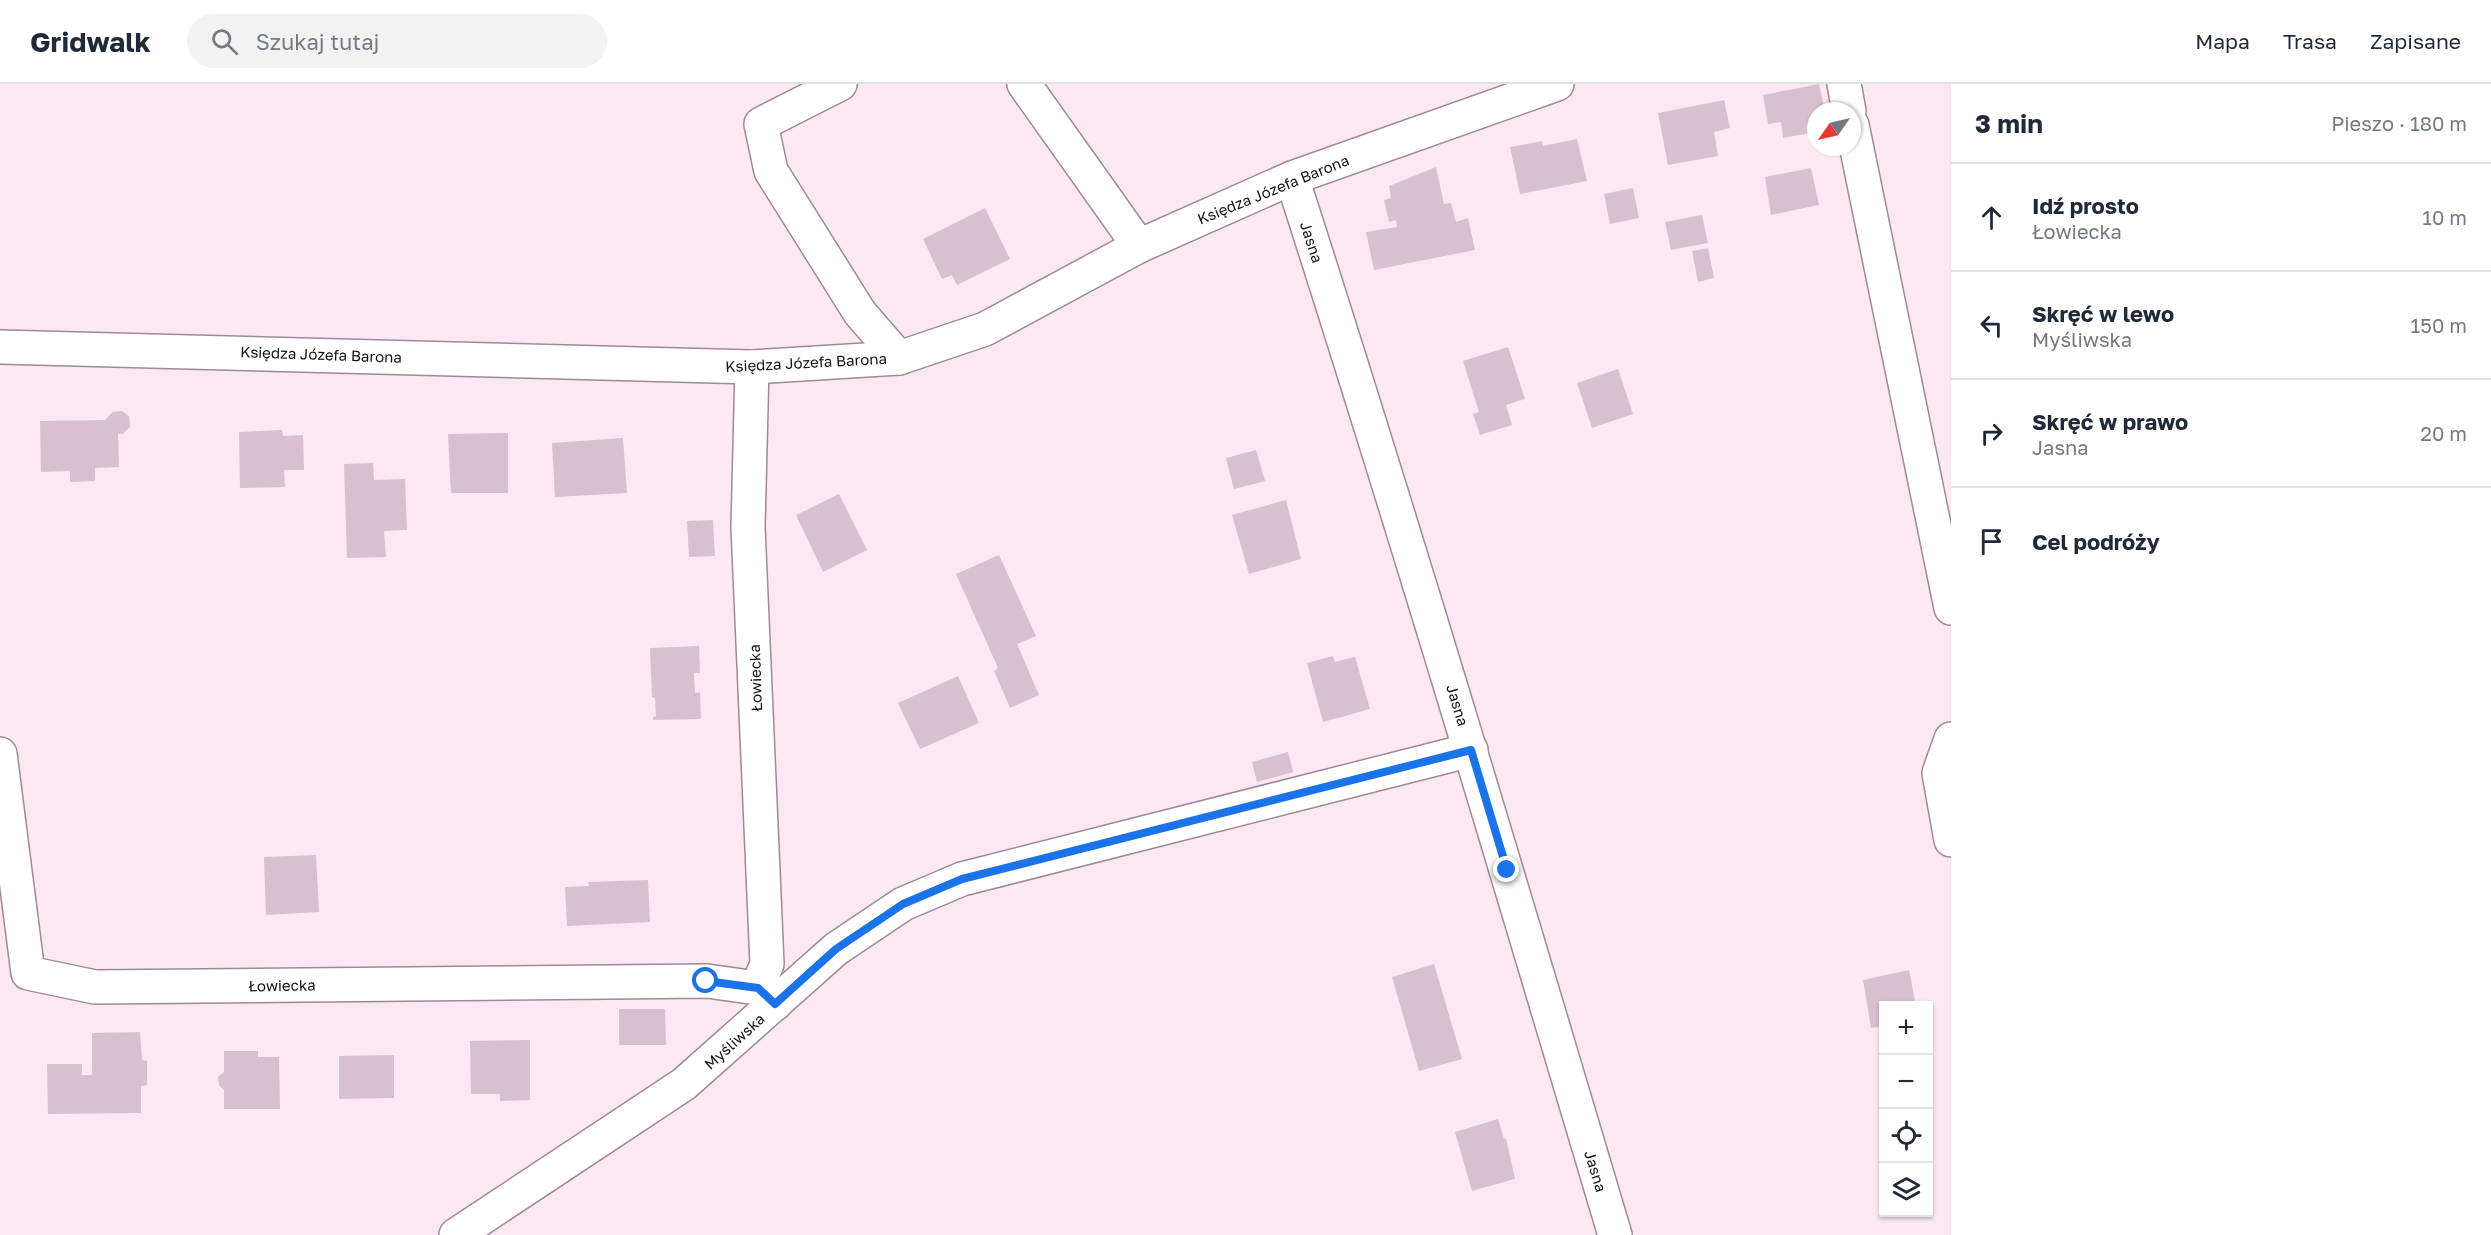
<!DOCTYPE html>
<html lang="pl">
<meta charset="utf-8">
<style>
body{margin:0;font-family:"Golos Text",sans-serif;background:#f2f2f3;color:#1f2937}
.controls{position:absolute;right:18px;bottom:18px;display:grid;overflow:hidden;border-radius:0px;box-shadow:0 2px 4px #0004}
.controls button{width:54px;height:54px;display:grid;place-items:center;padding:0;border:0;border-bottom:2px solid #e0e1e3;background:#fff;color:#1f2937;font:30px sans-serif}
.compass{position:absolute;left:1807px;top:18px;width:54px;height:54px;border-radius:50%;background:#fff;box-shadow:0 2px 4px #0004;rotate:236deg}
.stop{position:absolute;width:18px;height:18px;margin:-14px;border:4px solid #1a73e8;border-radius:50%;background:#fff}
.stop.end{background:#1a73e8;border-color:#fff;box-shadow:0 2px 6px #0008}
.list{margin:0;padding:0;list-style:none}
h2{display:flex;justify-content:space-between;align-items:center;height:78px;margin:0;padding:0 24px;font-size:26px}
h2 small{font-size:20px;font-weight:400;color:#747a83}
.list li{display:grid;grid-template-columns:39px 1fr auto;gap:18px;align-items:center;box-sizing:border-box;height:108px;padding:0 24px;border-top:2px solid #e0e1e3}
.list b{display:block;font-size:22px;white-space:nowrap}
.list p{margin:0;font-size:20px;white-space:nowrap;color:#747a83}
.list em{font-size:20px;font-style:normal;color:#747a83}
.icon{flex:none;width:33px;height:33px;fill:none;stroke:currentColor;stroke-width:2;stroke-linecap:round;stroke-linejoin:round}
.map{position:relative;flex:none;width:1951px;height:1151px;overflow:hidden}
header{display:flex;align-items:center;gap:36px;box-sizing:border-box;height:84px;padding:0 30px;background:#fff;border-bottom:2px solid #e0e1e3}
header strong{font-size:28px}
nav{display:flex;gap:33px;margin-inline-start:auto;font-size:21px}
.search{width:420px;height:54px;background:#f2f2f3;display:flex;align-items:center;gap:15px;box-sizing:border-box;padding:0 21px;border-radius:33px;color:#747a83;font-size:22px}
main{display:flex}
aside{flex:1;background:#fff}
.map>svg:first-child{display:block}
.building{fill:#d8c0ce}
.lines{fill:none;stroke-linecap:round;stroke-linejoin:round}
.minor-casing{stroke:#9f8996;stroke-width:36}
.minor{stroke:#fff;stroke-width:33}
.route{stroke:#1a73e8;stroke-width:8}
.labels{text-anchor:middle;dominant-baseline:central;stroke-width:4.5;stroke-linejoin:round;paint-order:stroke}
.street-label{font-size:15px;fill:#170f14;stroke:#fff}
</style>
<header>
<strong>Gridwalk</strong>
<div class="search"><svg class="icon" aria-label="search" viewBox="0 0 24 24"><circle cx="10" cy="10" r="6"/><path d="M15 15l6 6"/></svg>Szukaj tutaj</div>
<nav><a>Mapa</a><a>Trasa</a><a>Zapisane</a></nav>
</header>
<main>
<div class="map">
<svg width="1951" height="1151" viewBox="0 0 1951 1151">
<rect width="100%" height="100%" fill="#fce8f3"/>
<g class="building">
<polygon points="1819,0 1825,27 1816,27 1816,48 1783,54 1781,38 1768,40 1763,11"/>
<polygon points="1724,16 1730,44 1714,48 1718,72 1668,81 1658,29"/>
<polygon points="1577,55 1587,97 1520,110 1510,63 1542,57 1543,62"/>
<polygon points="1436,83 1444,120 1451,119 1456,138 1468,134 1475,166 1374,186 1366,148 1397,143 1396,136 1389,138 1384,116 1391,114 1389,102"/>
<polygon points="1811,84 1819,121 1771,131 1765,93"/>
<polygon points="1633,104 1639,134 1610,140 1604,110"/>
<polygon points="985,124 1010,175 957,201 952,191 942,195 923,155"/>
<polygon points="1702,131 1708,159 1671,166 1665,138"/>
<polygon points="1708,164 1714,194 1698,198 1692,167"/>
<polygon points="1508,263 1525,315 1506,321 1512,341 1480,351 1473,330 1479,328 1463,277"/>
<polygon points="1618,285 1633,330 1592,344 1577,299"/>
<polygon points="122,327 129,332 130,343 123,350 118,350 119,383 95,384 95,397 70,398 70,387 41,388 40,337 105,336 113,328"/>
<polygon points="282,346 283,352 303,351 304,386 284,386 285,403 240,404 239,348"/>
<polygon points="508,349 508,409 451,409 448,350"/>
<polygon points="623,354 627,409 555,413 552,359"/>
<polygon points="1256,366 1265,397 1234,405 1226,374"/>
<polygon points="373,379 374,396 405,395 407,446 384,447 386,473 347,474 344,380"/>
<polygon points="839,410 867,466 823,488 796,431"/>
<polygon points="1286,416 1301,475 1249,490 1232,431"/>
<polygon points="713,436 715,472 689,473 687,437"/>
<polygon points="999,471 1036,552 1017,560 1039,611 1010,624 994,587 998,584 956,490"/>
<polygon points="699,562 700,589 694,589 695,609 700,608 701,635 653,636 653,633 656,632 655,614 652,613 650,564"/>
<polygon points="1333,572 1335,578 1355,573 1370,625 1323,638 1307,579"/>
<polygon points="958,592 979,639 920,665 898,619"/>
<polygon points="1288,668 1293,688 1257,698 1252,678"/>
<polygon points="316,771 319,828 266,831 264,773"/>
<polygon points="648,796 650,838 567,842 565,803 589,802 588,798"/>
<polygon points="1434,880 1462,975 1419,987 1392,893"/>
<polygon points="1909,886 1916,922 1884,922 1884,942 1871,944 1863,896"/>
<polygon points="619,925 665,925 666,961 619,961"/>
<polygon points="140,948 142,976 147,977 147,1001 141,1002 141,1029 48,1030 47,980 82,980 82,991 92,991 92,949"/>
<polygon points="530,956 530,1016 500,1017 500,1010 471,1010 470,957"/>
<polygon points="224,967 258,967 258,973 279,973 280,1025 224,1025 224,1006 219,1001 218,993 224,988"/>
<polygon points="394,971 394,1014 339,1015 339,972"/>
<polygon points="1498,1035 1504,1055 1506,1054 1515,1095 1472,1107 1455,1048"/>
</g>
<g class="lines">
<g class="minor-casing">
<g id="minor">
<polyline points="840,0 761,40 771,87 860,229 899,274"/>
<polyline points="1024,0 1139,162"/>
<polyline points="1844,0 1849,27"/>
<polyline points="1852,41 1951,524"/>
<path d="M 1292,94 C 1405,445 1510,798 1615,1151"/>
<polyline points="0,263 752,283 899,274 985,245 1139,162 1292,94 1557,0"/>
<polyline points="752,283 748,443 767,880 757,904"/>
<polyline points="1951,655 1939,689 1951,756"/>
<polyline points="0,670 28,889 95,903 707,897 757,904 775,920"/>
<polyline points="456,1151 684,1000 836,865 903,820 962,795 1471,666"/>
</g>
</g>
<use href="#minor" class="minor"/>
</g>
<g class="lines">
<polyline class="route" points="706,897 758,904 775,920 836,865 903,820 962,795 1471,666 1507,786"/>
</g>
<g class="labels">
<g class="street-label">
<text transform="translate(1273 105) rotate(-22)">Księdza Józefa Barona</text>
<text transform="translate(1312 158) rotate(72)">Jasna</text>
<text transform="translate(321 270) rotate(2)">Księdza Józefa Barona</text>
<text transform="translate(806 278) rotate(-3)">Księdza Józefa Barona</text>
<text transform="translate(755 594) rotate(-92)">Łowiecka</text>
<text transform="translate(1458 621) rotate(73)">Jasna</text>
<text transform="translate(282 901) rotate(-1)">Łowiecka</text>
<text transform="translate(734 957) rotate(-42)">Myśliwska</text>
<text transform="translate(1596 1087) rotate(73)">Jasna</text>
</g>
</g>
</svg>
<div class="controls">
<button>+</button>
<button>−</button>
<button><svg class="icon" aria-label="locate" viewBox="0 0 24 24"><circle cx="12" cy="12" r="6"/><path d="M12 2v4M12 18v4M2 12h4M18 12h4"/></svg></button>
<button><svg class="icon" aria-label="layers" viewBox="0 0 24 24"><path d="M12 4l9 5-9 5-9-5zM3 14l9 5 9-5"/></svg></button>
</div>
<svg class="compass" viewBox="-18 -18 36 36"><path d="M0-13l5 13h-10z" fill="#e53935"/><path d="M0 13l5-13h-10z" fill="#747a83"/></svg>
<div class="stop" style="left:706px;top:897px"></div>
<div class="stop end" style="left:1507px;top:786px"></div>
</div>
<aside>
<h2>3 min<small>Pieszo · 180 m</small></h2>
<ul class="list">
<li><svg class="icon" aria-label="ahead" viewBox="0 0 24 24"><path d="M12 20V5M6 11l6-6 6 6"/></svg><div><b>Idź prosto</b><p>Łowiecka</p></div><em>10 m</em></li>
<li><svg class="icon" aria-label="left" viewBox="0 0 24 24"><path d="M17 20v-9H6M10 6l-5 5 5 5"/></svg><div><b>Skręć w lewo</b><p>Myśliwska</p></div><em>150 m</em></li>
<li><svg class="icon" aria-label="right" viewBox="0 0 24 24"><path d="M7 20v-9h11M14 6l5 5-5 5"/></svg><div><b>Skręć w prawo</b><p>Jasna</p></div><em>20 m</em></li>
<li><svg class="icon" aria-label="arrive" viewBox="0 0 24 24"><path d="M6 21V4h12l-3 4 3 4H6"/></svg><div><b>Cel podróży</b></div></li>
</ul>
</aside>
</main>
